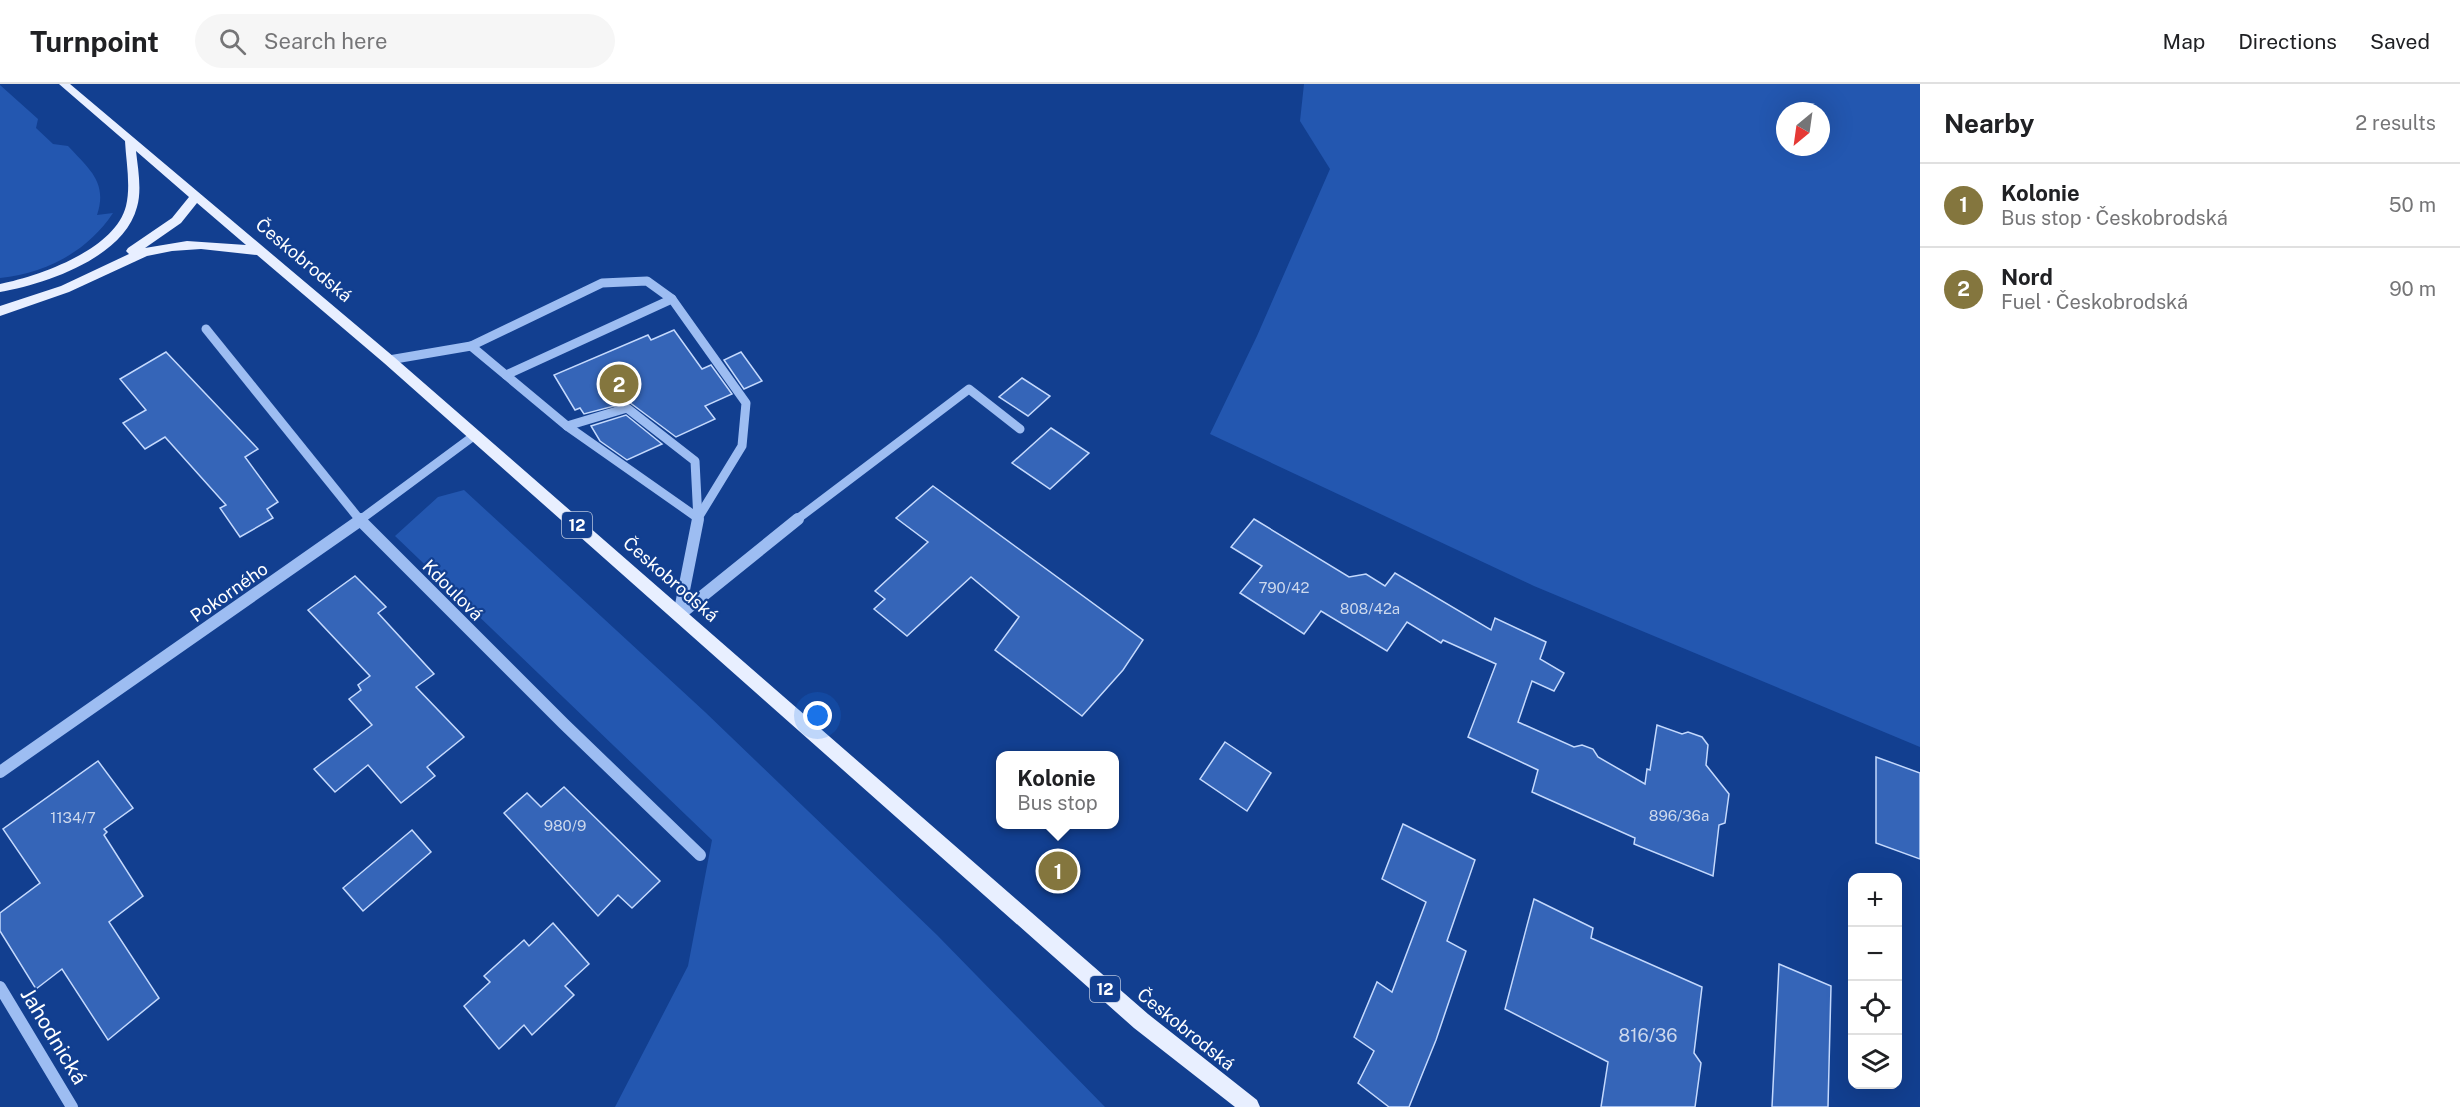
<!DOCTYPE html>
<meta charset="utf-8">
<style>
body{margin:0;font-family:"Public Sans",sans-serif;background:#f6f6f6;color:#202124}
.controls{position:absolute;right:18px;bottom:18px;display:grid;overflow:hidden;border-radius:12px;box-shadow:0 6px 24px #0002}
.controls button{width:54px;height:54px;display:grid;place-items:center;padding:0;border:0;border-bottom:2px solid #e0e0e0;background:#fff;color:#202124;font:30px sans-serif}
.compass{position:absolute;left:1776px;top:18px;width:54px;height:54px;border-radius:50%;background:#fff;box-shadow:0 6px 24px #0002;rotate:209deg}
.you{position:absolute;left:818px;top:632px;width:21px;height:21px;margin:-15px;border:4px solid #fff;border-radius:50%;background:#1a73e8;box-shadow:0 0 0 9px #1a73e833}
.badge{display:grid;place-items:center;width:39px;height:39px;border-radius:50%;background:#84763e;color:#fff;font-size:20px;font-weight:700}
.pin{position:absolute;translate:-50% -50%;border:3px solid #fff;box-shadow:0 2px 6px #0006}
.popup{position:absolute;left:996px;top:667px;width:123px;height:78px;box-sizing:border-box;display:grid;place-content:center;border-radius:12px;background:#fff;filter:drop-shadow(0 2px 4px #0005);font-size:20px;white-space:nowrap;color:#757577}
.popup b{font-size:22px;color:#202124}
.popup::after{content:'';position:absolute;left:50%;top:100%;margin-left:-12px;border:12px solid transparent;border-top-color:#fff}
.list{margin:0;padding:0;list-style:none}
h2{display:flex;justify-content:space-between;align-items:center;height:78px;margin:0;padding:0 24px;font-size:26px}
h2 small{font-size:20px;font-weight:400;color:#757577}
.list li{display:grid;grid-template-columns:39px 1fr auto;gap:18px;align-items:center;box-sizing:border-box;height:84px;padding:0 24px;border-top:2px solid #e0e0e0}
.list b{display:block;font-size:22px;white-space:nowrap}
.list p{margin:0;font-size:20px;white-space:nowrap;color:#757577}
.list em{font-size:20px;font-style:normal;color:#757577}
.icon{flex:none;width:33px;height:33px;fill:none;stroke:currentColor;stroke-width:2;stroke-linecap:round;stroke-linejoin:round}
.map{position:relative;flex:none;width:1920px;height:1023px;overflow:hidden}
header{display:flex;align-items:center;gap:36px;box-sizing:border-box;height:84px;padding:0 30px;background:#fff;border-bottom:2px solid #e0e0e0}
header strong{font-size:28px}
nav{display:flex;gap:33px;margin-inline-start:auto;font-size:21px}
.search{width:420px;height:54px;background:#f6f6f6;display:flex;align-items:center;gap:15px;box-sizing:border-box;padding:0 21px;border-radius:33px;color:#757577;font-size:22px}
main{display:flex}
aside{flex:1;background:#fff}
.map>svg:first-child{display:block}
.green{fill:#2357b0;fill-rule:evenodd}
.building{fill:#3565b8;stroke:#c4d9fd;stroke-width:1.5}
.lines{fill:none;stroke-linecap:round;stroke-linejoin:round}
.minor-far1{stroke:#9dbdf2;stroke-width:9}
.minor{stroke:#9dbdf2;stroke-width:12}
.major{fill:#e8efff;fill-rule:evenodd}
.labels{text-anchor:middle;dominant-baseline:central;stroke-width:4.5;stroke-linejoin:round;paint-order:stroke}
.number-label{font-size:15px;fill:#ccd8ed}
.shield{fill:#123f90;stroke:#b8c5de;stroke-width:1.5}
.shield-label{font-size:16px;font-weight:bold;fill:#fff}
.street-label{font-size:18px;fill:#fff;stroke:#123f90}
.near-number-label{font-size:18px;fill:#ccd8ed}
.near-street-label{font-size:21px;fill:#fff;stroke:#123f90}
</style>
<header>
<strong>Turnpoint</strong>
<div class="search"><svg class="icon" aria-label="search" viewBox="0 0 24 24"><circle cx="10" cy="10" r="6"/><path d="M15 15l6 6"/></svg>Search here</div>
<nav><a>Map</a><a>Directions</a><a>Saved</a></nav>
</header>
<main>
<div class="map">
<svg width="1920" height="1023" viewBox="0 0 1920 1023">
<rect width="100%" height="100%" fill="#123f90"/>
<g class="green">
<path d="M 1304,0 L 1920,0 L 1920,663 L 1534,502 L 1210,350 L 1257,252 L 1330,85 L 1300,37 ZM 1785,27 L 1821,27 L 1821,63 L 1785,63 Z"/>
<path d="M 0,1 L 38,35 L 36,44 L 53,60 L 68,62 C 89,85 108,98 97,131 L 113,129 C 87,168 46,189 0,194 Z"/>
<polygon points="464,406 705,628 937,851 1105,1023 615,1023 688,882 712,756 395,452 438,413"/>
</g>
<g class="building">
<polygon points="674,246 702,285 711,281 732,310 705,322 715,335 676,353 629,318 584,330 580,324 575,326 554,291 648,251 651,256"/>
<polygon points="166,268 258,365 245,373 278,418 267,425 273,434 240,453 220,424 226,421 165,353 145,365 123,339 146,326 120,295"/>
<polygon points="741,268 762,297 744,305 724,276"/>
<polygon points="1022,294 1050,312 1028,332 999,313"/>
<polygon points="626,331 662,360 627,376 600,357 591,342"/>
<polygon points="1051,344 1089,369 1050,405 1012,379"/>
<polygon points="933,402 1143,556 1123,586 1082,632 995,566 1019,533 971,493 907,552 874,525 885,515 875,507 928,458 896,434"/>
<polygon points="1254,435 1349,493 1366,490 1385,502 1395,489 1491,546 1495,534 1546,558 1540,575 1564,589 1554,607 1532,597 1518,638 1574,663 1582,661 1593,665 1598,673 1645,700 1647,685 1650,686 1657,641 1682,650 1688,648 1702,653 1708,661 1706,681 1729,710 1725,739 1719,741 1713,792 1634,760 1635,754 1532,708 1538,686 1468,653 1496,580 1443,556 1441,559 1407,538 1387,567 1321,527 1304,550 1240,509 1262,482 1231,463"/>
<polygon points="355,492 386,523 378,529 434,590 416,603 464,653 427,683 435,692 401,719 368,681 335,708 314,685 372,641 349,615 361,606 358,601 370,592 308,526"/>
<polygon points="1225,658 1271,689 1247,727 1200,695"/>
<polygon points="1876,673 1920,689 1920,775 1876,759"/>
<polygon points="98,677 133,724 104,745 107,748 104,751 143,812 109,838 159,914 108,956 62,885 36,905 0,847 0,829 40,799 3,745"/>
<polygon points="564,703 660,797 632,824 618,811 598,832 504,729 527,709 541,723"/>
<polygon points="1403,740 1475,776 1447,857 1466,867 1436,956 1409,1023 1389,1023 1358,999 1374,967 1354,953 1377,898 1392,908 1426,818 1382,795"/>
<polygon points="412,746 431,768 363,827 343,804"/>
<polygon points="1534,815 1593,844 1591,854 1702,903 1694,969 1701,979 1695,1023 1601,1023 1608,978 1505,925"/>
<polygon points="553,839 589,880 565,902 574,911 532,951 524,941 499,965 464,922 490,898 484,892 524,856 529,862"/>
<polygon points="1779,880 1831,902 1828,1023 1772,1023"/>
</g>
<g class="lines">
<g class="minor-far1">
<polygon points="647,197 672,215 746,319 742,362 698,434 567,342 471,262 602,199"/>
<polyline points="206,245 360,436"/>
<polyline points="389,276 471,262"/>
<polyline points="506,291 672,215"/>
<polyline points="567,342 627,324 695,377 698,436"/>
<polyline points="360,436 475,351"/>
<polyline points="796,436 969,305 1020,345"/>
</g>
<g class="minor">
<polyline points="359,435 564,640 700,771"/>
<polyline points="679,531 698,435"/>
<polyline points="679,531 798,435"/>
<polyline points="0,688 362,435"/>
<polyline points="0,903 72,1023"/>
</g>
<path class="major" d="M 59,0 L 70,0 L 394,273 L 1148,930 L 1257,1016 L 1260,1023 L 1235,1023 L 1134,944 L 384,279 L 257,171 L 201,165 L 172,167 L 147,172 L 69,208 L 0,232 L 0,222 L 61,202 L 129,170 L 126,167 L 128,164 L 172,134 L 189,113 L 136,67 C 138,85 142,106 137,123 C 124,174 45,200 0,208 L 0,200 C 39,192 115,166 126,122 C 131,101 126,78 125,57 ZM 197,119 L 246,161 L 187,157 L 145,164 L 181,139 Z"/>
</g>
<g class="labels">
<g class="number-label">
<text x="1284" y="503">790/42</text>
<text x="1370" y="524">808/42a</text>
<text x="1679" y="731">896/36a</text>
<text x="73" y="733">1134/7</text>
<text x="565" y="741">980/9</text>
</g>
<g class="shield">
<rect x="562" y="428" width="30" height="26" rx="4.5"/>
<rect x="1090" y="892" width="30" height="26" rx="4.5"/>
</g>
<g class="shield-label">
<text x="577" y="441">12</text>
<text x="1105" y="905">12</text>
</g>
<g class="street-label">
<text transform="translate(304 176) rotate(40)">Českobrodská</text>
<text transform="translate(671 495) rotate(41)">Českobrodská</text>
<text transform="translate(453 506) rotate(45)">Kdoulová</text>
<text transform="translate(229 508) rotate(-35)">Pokorného</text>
<text transform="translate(1186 945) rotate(39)">Českobrodská</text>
</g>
<g class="near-number-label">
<text x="1648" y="951">816/36</text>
</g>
<g class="near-street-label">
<text transform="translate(54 952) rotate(59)">Jahodnická</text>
</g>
</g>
</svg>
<div class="controls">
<button>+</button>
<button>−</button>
<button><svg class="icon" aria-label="locate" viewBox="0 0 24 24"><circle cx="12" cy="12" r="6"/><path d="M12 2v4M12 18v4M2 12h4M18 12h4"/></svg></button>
<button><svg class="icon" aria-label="layers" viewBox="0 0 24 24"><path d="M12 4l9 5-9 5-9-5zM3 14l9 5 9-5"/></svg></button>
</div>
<svg class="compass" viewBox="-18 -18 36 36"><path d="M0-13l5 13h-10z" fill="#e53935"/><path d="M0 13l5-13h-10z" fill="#757577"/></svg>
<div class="you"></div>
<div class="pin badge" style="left:1058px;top:787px">1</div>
<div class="popup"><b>Kolonie</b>Bus stop</div>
<div class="pin badge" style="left:619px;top:300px">2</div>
</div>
<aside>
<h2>Nearby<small>2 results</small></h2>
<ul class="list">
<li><span class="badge">1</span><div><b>Kolonie</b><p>Bus stop · Českobrodská</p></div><em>50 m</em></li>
<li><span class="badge">2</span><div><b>Nord</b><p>Fuel · Českobrodská</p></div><em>90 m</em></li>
</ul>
</aside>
</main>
